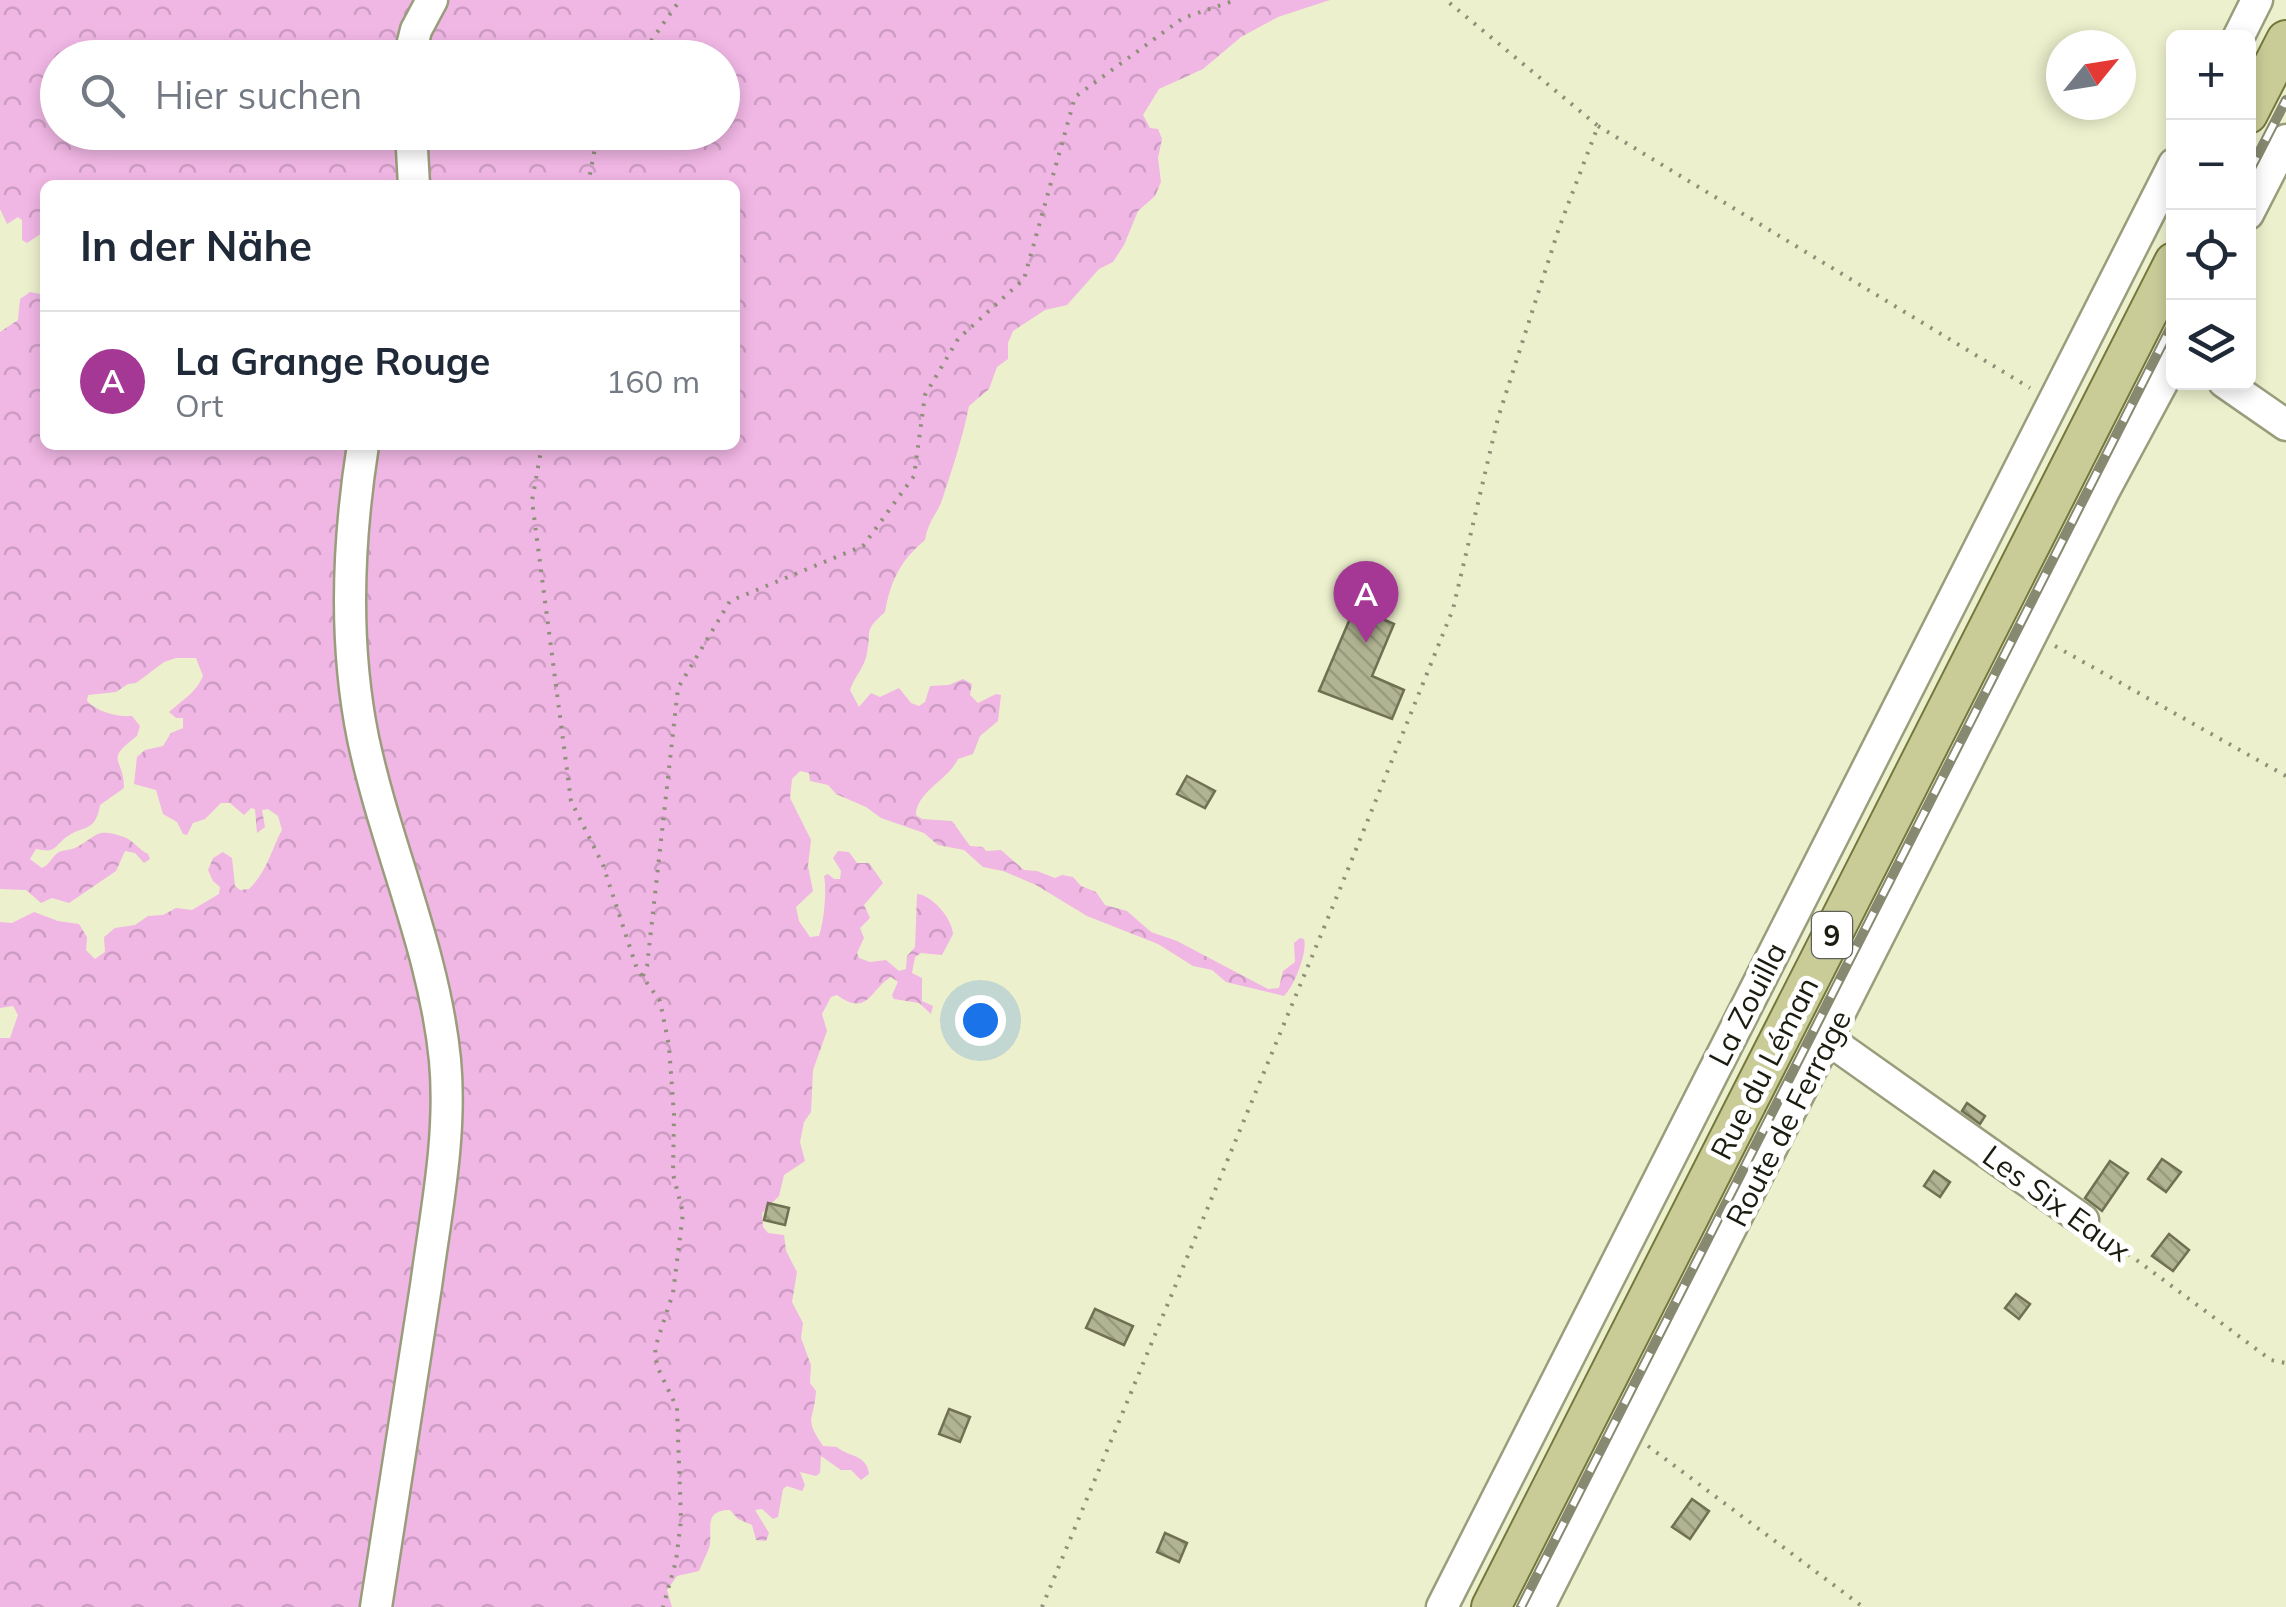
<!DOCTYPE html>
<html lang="de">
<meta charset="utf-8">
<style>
body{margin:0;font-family:Mulish,sans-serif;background:#f6f6f7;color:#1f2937}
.controls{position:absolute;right:30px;top:30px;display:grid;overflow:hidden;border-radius:15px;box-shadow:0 5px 15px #0003}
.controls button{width:90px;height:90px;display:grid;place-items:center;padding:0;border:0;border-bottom:2px solid #e0e1e3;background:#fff;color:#1f2937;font:50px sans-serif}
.compass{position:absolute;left:2046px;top:30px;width:90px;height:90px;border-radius:50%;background:#fff;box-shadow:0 5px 15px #0003;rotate:60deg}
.you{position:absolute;left:980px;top:1020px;width:35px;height:35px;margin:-25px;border:8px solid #fff;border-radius:50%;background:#1a73e8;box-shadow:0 0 0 15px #1a73e833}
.badge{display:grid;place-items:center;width:65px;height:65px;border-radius:50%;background:#a53795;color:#fff;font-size:32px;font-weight:700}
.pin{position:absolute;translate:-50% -82px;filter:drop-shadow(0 2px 5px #0008)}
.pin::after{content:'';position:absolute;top:52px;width:35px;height:30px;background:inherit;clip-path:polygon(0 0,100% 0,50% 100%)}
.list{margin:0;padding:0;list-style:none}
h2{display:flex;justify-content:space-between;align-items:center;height:130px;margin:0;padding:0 40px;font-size:42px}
h2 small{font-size:32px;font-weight:400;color:#747a83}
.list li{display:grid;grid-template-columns:65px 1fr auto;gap:30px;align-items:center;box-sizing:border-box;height:140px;padding:0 40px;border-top:2px solid #e0e1e3}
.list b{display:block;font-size:38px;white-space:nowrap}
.list p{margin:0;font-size:32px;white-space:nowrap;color:#747a83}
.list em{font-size:32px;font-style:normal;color:#747a83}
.icon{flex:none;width:55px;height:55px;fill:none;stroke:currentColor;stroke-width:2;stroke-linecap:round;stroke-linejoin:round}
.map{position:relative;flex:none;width:2286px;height:1607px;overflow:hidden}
.search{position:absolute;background:#fff;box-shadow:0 5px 15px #0003;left:40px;top:40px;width:700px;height:110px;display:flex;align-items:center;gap:25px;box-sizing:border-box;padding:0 35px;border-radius:55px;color:#747a83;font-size:38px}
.panel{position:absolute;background:#fff;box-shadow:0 5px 15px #0003;left:40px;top:180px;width:700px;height:270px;border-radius:15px}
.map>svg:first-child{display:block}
.forest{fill:url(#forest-crowns);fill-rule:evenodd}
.building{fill:url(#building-back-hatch);stroke:#6f7152;stroke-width:2.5}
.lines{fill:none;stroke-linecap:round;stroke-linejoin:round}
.minor-casing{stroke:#9a9d7c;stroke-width:35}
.major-casing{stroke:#75783c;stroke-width:42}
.path{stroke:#8e9078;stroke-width:4;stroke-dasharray:2.5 8;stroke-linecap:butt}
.minor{stroke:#fff;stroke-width:30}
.major{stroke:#cacc98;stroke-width:38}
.rail-casing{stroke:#878971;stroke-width:10}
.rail{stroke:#fff;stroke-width:6;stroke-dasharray:19;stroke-linecap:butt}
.labels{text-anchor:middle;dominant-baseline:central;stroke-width:10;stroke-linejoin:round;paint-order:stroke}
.shield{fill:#fff;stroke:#5f6058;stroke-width:2.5}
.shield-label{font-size:28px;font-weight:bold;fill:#1b1c10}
.street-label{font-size:30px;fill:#1b1c10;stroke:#fff}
</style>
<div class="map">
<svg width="2286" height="1607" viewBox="0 0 2286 1607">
<defs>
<pattern id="forest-crowns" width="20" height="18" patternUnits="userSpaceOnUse" patternTransform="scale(2.5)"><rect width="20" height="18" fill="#f0b6e4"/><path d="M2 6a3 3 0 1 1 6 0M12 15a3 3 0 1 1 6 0" fill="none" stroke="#cd9cc3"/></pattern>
<pattern id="building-back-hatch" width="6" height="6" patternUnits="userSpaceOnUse" patternTransform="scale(2.5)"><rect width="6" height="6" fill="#b1b492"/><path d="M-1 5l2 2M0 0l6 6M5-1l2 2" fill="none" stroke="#989a7d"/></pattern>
</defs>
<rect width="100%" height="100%" fill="#edf0cd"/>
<path class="forest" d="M 0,0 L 1330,0 L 1278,17 L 1241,37 L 1203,69 L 1159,89 L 1143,115 L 1150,128 L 1158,129 L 1162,139 L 1158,158 L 1161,182 L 1155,196 L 1138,211 L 1124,245 L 1113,262 L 1099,269 L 1067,305 L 1045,310 L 1013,331 L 1008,343 L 1008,359 L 997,367 L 989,389 L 969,406 C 963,436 953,467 943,497 C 937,516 929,518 925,540 C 900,561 891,580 885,612 C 863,632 872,628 867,653 C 865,667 854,677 850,690 L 859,707 L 871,693 L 880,697 L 899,688 L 911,703 L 919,706 L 925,702 L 930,686 L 949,685 L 963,679 L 972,684 L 970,695 L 978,703 L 996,694 L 1001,695 L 998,721 L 980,736 L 973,754 L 958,759 C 948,780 916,792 916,815 L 922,819 L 952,821 L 970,846 L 983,847 L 986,851 L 1001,850 L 1024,870 L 1037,871 L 1055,878 L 1062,875 L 1073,877 L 1081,886 L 1096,892 L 1105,905 L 1127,911 L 1151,932 L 1177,941 L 1268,989 L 1279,988 L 1283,971 L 1295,962 L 1294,943 L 1300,938 L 1304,939 C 1308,951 1294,987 1284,996 L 1226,982 L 1212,970 L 1193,966 L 1158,944 L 1087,916 L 1036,885 L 1003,871 L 983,867 L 964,850 L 938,845 L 924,833 L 881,818 L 866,807 L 836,794 L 828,785 L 810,781 L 809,773 L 800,771 L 792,779 L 790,798 L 811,840 L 808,866 L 813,891 L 796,907 L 799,921 L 810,937 L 819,936 C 824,921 827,890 824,876 L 828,874 L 834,879 L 840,879 L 841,871 L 833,858 L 838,851 L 849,852 L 857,863 L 869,863 L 883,883 L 864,905 L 870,918 L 860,928 L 864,938 L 857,953 L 859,958 L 870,962 L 886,960 L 899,971 L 906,969 L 907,956 L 915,947 L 917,894 C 932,895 952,918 953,934 L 942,955 L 921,953 L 915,957 L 912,973 L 922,978 L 922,1001 L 933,1006 L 931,1014 L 919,1003 L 894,999 L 892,995 L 898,982 L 891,977 C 871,988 868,1018 837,995 L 831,997 L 822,1014 L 827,1031 L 813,1070 L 811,1112 L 804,1122 L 800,1142 L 805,1161 L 784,1175 L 779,1196 L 762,1213 L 763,1227 L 768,1233 L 784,1235 L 786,1251 L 797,1272 L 792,1302 L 803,1323 L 801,1338 L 811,1365 L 810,1383 L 816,1391 C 814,1423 803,1416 823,1446 L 837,1447 C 848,1457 867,1454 869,1474 L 861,1480 L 851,1470 L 841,1470 L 821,1456 L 820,1473 L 816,1476 L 800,1472 L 805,1485 L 802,1491 L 787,1486 L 783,1489 L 778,1517 L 773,1519 L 762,1509 L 755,1510 L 769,1533 L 766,1541 L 756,1540 L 752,1525 L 738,1519 L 730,1510 C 701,1510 714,1532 709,1548 C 706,1556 702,1563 699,1571 L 677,1576 L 667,1590 L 672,1607 L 0,1607 L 0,1038 L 10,1038 L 18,1015 L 13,1006 L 0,1008 L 0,922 L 12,923 L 34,912 L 58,921 L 79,924 L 87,937 L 86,950 L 95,959 L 105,952 L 104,937 L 115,928 L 135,925 L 148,916 L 163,915 L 176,908 L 192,910 L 219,894 L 220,887 L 213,881 L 208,870 L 213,858 L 223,852 L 232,858 L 235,886 L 240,890 L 249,889 C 267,872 271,850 282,830 L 278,816 L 268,809 L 262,810 L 265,827 L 257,833 L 255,809 L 251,808 L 244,815 L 230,803 L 221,803 L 205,819 L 193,823 L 187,835 L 183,834 L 177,822 L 163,814 L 156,790 L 134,784 L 137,757 L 145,750 L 163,746 L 171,733 L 183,728 L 183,718 L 176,718 L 169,712 C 182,700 196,693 203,676 L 196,658 L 176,658 L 164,662 L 136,683 L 128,684 L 116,692 L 88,695 L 87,701 C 97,712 117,717 132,716 L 140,726 L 137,736 C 103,762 124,756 124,788 L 100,805 C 95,834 83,824 65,838 C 53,848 56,853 36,849 L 30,859 L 42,868 C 51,864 51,857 59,852 C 64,850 70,850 75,848 C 99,836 94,827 124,837 C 133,840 138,849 148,854 L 150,859 L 144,863 L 135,853 L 125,851 L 116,871 L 69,903 L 52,898 L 41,903 L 26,890 L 0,889 L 0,332 L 18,320 L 20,299 L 30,292 L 45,295 L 45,445 L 735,445 L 735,185 L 45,185 L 45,231 L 27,243 L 22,240 L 22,220 L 18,217 L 7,224 L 0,209 ZM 58,58 L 722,58 L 722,132 L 58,132 Z"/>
<g class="building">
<polygon points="1355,607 1394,624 1372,676 1404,690 1392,719 1319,691"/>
<polygon points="1187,776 1215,791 1205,808 1177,794"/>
<polygon points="1967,1103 1985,1116 1980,1124 1962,1111"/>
<polygon points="2162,1159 2181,1172 2166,1192 2148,1179"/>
<polygon points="2110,1161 2128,1173 2102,1211 2085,1198"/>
<polygon points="1934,1171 1950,1182 1940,1197 1924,1186"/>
<polygon points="768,1203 789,1208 785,1225 764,1220"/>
<polygon points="2169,1234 2189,1250 2173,1271 2152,1256"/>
<polygon points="2016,1294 2030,1304 2019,1319 2005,1308"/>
<polygon points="1095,1309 1133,1326 1124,1345 1086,1328"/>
<polygon points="949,1409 970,1417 960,1442 939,1434"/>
<polygon points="1692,1499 1709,1511 1690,1539 1672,1527"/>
<polygon points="1165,1533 1187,1543 1179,1562 1157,1552"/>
</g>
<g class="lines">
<g class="minor-casing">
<g id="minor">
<polyline points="2238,38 2257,0"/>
<polyline points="409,58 416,30 432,0"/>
<polyline points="411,132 414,185"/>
<polyline points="2248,214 2286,140"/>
<polyline points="2224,382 2286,425"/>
<path d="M 363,445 C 348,540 344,644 363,738 C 386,847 434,949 445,1060 C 452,1135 436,1212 426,1286 C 410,1393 393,1500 376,1607"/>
<polyline points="1826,1042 1843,1050 2083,1220"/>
<polyline points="1442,1607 2174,164"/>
<polyline points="1539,1607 2104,491 2174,361"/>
</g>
</g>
<g class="major-casing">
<g id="major">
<polyline points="2248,114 2286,40"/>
<polyline points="1491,1607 2174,262"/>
</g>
</g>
<g class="path">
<polyline points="639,58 680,0"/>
<polyline points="1598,126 2030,388"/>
<polyline points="588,185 598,132"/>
<polyline points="542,445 532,501 571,801 603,865 637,969 660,1001 669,1046 674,1115 673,1174 683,1213 673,1293 655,1348 657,1366 677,1408 681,1520 676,1561 663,1607"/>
<polyline points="2055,646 2286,776"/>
<polyline points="643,976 647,966 678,688 730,601 863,546 914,476 925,395 958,339 1024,279 1075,97 1183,18 1236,0"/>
<polyline points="2103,1235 2271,1360 2286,1363"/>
<polyline points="1648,1446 1863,1607"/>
<polyline points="1042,1607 1340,889 1453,609 1498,418 1559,228 1598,126 1446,0"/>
</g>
<use href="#minor" class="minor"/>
<use href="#major" class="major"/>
<g class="rail-casing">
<g id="rail">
<polyline points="2248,174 2286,100"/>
<polyline points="1521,1607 2174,321"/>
</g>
</g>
<use href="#rail" class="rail"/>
</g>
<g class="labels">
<rect class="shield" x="1812" y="912" width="40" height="46" rx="8"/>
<g class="shield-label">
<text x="1832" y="935">9</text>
</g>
<g class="street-label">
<text transform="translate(1747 1004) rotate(-63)">La Zouilla</text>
<text transform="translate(1764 1068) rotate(-63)">Rue du Léman</text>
<text transform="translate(1788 1118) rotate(-63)">Route de Ferrage</text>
<text transform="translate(2057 1203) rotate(36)">Les Six Eaux</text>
</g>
</g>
</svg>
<div class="controls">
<button>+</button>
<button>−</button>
<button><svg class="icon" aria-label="locate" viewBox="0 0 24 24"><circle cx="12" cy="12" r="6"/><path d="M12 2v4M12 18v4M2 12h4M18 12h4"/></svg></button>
<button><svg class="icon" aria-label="layers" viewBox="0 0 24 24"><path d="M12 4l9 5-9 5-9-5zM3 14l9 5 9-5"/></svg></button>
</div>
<svg class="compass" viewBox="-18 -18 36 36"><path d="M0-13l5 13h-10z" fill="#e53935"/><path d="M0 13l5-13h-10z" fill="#747a83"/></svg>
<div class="you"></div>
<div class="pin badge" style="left:1366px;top:643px">A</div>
<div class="search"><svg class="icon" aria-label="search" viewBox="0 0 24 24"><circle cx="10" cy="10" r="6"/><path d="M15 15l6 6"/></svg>Hier suchen</div>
<section class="panel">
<h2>In der Nähe<small></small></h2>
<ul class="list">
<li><span class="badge">A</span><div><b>La Grange Rouge</b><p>Ort</p></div><em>160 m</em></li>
</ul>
</section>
</div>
